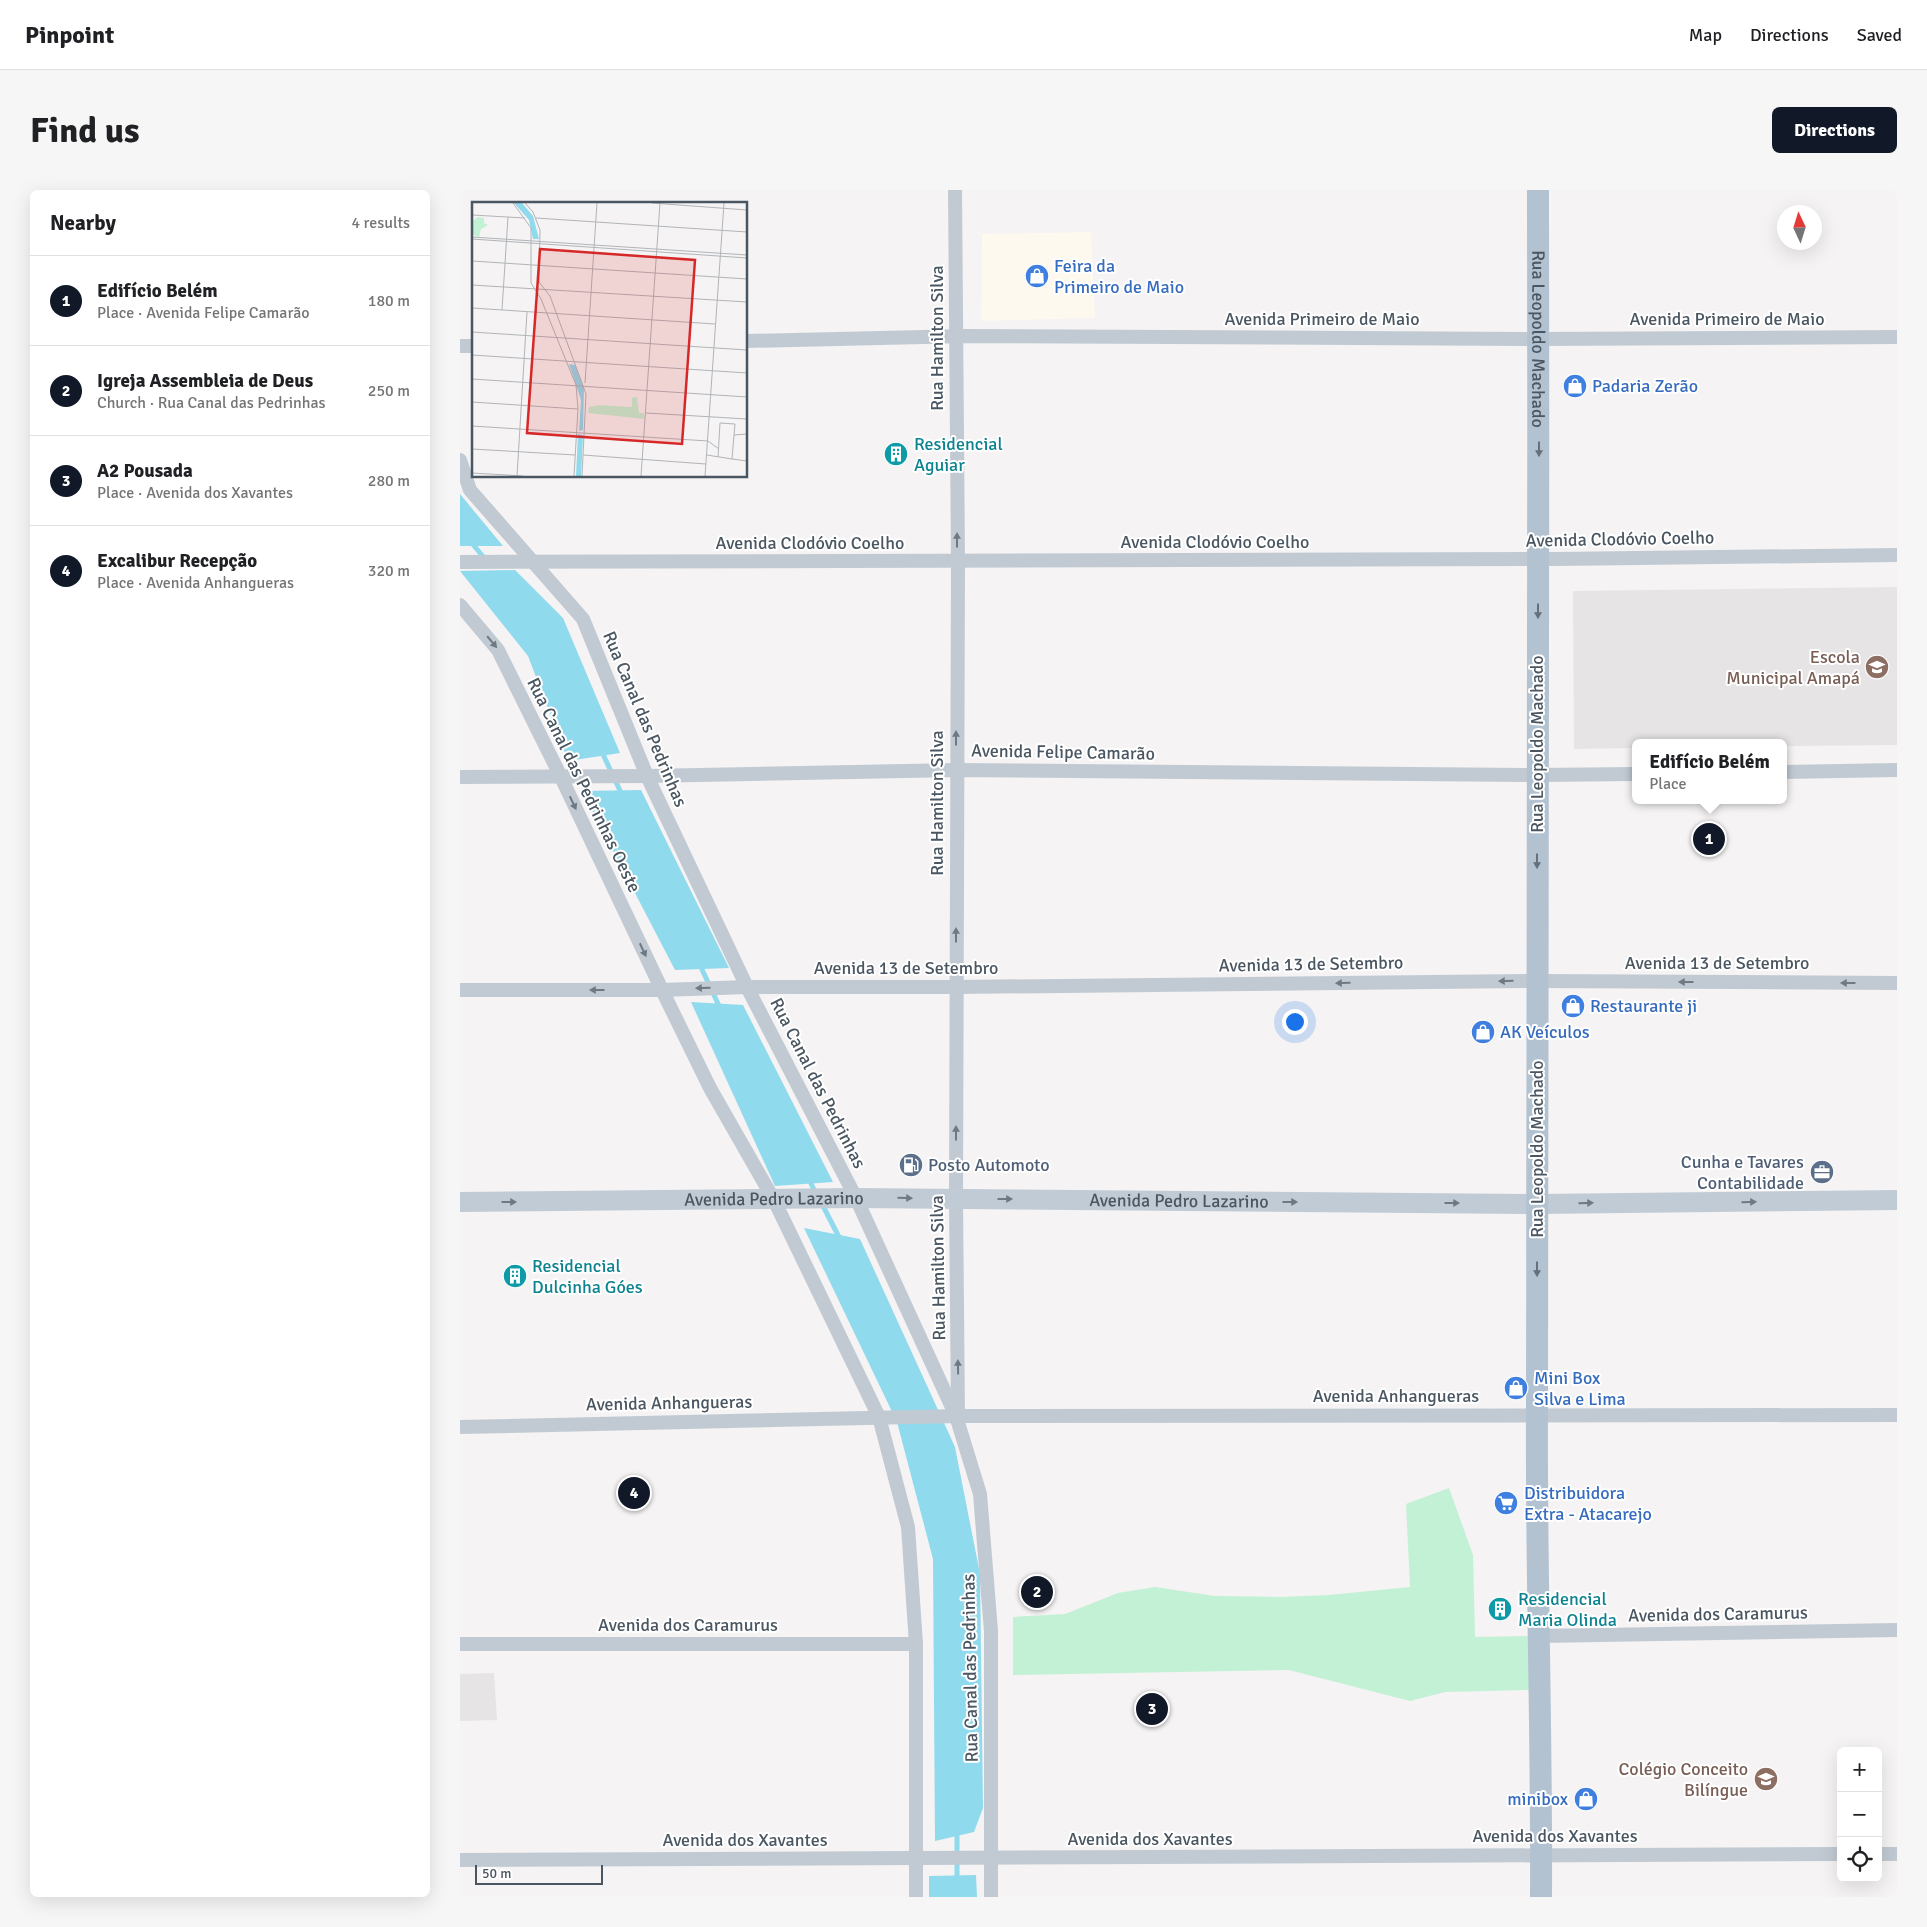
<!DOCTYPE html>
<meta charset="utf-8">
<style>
body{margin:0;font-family:Signika,sans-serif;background:#f6f6f6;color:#202124}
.controls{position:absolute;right:15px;bottom:15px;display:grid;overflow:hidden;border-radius:8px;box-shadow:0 5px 20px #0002}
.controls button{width:45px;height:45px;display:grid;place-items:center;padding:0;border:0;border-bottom:1px solid #e0e0e0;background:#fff;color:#202124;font:25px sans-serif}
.compass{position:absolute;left:1317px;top:15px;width:45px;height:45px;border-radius:50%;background:#fff;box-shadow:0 5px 20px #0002;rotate:356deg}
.scale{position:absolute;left:15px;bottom:12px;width:128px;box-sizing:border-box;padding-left:5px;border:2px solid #4a5661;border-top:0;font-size:14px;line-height:18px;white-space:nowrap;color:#4a5661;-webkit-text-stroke:4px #fff;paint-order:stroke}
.you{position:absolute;left:834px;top:831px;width:18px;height:18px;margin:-12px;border:4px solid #fff;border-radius:50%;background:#1a73e8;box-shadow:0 0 0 8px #1a73e833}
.badge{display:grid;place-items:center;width:32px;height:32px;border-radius:50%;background:#111827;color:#fff;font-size:16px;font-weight:700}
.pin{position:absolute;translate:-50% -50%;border:2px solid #fff;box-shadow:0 1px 5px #0006}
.popup{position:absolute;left:1172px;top:549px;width:155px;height:65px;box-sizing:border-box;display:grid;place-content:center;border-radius:8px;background:#fff;filter:drop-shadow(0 1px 4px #0005);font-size:16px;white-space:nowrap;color:#757577}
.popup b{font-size:19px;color:#202124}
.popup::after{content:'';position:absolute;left:50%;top:100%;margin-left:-10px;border:10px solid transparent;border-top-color:#fff}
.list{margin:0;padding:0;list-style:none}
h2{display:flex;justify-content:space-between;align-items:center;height:65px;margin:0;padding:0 20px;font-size:21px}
h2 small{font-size:16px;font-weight:400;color:#757577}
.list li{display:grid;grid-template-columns:32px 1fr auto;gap:15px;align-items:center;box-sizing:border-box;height:90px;padding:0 20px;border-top:1px solid #e0e0e0}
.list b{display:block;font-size:19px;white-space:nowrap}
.list p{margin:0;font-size:16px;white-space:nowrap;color:#757577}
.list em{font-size:16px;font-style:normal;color:#757577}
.icon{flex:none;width:28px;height:28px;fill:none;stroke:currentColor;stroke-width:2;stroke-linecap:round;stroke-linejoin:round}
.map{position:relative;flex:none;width:1437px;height:1707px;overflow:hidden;border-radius:8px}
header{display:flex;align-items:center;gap:30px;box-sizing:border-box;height:70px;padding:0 25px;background:#fff;border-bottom:1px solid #e0e0e0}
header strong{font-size:24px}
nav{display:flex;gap:28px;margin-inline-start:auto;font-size:18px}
.intro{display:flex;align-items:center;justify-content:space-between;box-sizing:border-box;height:120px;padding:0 30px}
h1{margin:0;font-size:35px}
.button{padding:12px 22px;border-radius:8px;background:#111827;color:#fff;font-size:18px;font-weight:700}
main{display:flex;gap:30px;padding:0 30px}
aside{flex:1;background:#fff;border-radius:8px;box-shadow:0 5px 20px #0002}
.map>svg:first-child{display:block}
.commercial{fill:#fdf9ef}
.education{fill:#e6e4e5}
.green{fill:#c3f1d5}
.water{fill:#90daee}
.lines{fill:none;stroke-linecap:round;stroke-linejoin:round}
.stream{stroke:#90daee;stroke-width:5}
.minor{stroke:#c1cad2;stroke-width:14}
.secondary{stroke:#c1cbd6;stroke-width:20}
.primary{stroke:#b3c2d1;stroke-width:22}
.oneway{fill:#64717d}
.oneway2{fill:#6e7983}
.oneway3{fill:#6e7984}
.labels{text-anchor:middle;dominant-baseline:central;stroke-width:4;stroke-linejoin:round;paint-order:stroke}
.shop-label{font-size:18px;fill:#366cbe;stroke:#fff;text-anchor:start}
.street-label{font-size:18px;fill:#4a5661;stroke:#fff}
.culture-label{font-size:18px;fill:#0d838f;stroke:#fff;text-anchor:start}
.education-label{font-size:18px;fill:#785e54;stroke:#fff;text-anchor:end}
.service-label{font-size:18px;fill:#4e5e75;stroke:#fff;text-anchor:end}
.inset-road{fill:none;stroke:#b1b4b9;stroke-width:1}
.view{fill:#d62828;fill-opacity:0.15;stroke:#d62828;stroke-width:2.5}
.inset-edge{fill:none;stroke:#4a5661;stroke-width:2.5}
</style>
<header>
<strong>Pinpoint</strong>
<nav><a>Map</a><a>Directions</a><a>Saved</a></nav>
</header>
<div class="intro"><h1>Find us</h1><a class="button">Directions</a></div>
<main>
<aside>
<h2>Nearby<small>4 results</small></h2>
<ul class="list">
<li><span class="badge">1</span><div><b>Edifício Belém</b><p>Place · Avenida Felipe Camarão</p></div><em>180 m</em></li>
<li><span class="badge">2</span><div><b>Igreja Assembleia de Deus</b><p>Church · Rua Canal das Pedrinhas</p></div><em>250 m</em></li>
<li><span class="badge">3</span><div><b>A2 Pousada</b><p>Place · Avenida dos Xavantes</p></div><em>280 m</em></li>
<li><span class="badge">4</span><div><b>Excalibur Recepção</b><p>Place · Avenida Anhangueras</p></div><em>320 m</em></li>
</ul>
</aside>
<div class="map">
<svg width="1437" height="1707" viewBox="0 0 1437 1707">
<rect width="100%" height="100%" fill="#f5f3f3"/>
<polygon class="commercial" points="631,42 635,128 521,131 522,44"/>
<g class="education">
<polygon points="1437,397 1437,555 1323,556 1323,553 1175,553 1175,558 1114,559 1113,401"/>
<polygon points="34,1483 37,1530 0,1531 0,1484"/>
</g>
<polygon class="green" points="989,1298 1013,1365 1015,1447 1069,1446 1069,1500 985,1502 950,1511 829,1480 553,1485 553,1427 605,1424 658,1403 695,1397 755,1406 821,1407 869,1405 950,1397 946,1314"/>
<g class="water">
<polygon points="0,304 43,356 0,356"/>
<polygon points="55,380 103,428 160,563 108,571 68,466 0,381"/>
<polygon points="181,600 269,778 215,780 122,601"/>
<polygon points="231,812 283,815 373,992 315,996"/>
<polygon points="344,1038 400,1049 495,1257 520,1384 523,1618 514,1642 475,1651 473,1369 437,1232"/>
<polygon points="516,1685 517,1707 469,1707 469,1686"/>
</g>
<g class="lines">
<g class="stream">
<polyline points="11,352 25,369"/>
<polyline points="141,560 163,607"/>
<polyline points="239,773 260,818"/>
<polyline points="348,987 356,1004"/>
<polyline points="362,1014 381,1051"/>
<polyline points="497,1692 497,1640"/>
</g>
<g class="minor">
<polyline points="495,0 498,372 496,1009 498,1226"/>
<polyline points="286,151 506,146 1078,149 1437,147"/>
<polyline points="0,156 14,156"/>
<polyline points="0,270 10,300 123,429 187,586 287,797 396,1008 496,1226 520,1304 531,1441 531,1707"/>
<polyline points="0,372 1095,369 1437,365"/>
<polyline points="0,415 38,460 100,585 202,800 250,898 314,1010 419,1227 448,1337 456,1454 456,1707"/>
<polyline points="1323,582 1437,580"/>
<polyline points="0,587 187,586 496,580 1077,585 1175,584"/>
<polyline points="0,800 202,800 287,797 496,797 1076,791 1437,793"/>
<polyline points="0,1237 498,1226 1437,1225"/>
<polyline points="1080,1446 1437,1440"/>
<polyline points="0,1454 456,1454"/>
<polyline points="1418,1664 1437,1664"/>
<path d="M 0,1670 C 460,1669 921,1665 1381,1664"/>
</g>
<path class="secondary" id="s1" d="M 0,1012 L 396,1008 L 1078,1014 L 1437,1010"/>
<path class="primary" id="s2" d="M 1078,0 C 1079,406 1077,812 1077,1218 C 1076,1381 1082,1544 1081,1707"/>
</g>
<defs><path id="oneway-solid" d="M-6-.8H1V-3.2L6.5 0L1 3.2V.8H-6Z" transform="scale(1.25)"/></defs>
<g class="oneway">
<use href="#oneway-solid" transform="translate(1079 259) rotate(90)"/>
<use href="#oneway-solid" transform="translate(1078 421) rotate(90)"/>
<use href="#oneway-solid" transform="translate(1077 671) rotate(90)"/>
<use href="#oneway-solid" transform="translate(1077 1079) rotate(90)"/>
</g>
<g class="oneway2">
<use href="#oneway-solid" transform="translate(497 350) rotate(-90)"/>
<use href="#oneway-solid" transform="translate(32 452) rotate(50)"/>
<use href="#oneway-solid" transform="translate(496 548) rotate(-90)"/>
<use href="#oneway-solid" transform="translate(113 613) rotate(65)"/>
<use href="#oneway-solid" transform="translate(496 745) rotate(-90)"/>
<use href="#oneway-solid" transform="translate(183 760) rotate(65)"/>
<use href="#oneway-solid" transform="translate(1046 791) rotate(179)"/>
<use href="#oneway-solid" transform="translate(1226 792) rotate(-180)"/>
<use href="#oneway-solid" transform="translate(883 793) rotate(179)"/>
<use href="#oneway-solid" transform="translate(1388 793) rotate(-180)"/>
<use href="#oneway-solid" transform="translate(243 798) rotate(178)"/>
<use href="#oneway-solid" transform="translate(137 800) rotate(180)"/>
<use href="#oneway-solid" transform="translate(496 943) rotate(-90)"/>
<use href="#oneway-solid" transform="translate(498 1177) rotate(-91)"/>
</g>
<g class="oneway3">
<use href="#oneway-solid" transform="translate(445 1008) rotate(1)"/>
<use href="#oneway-solid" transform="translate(545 1009)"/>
<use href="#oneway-solid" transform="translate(49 1012)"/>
<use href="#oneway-solid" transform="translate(830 1012)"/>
<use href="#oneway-solid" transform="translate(1289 1012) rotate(-1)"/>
<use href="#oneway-solid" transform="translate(992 1013)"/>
<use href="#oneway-solid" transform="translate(1126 1013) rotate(-1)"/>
</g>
<defs>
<g id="shop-disc" transform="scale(1.25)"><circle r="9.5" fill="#3f7fe0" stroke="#fff"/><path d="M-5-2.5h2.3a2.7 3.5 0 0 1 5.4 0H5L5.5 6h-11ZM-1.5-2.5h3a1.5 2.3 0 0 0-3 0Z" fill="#fff"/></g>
<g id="building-disc" transform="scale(1.25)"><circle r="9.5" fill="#0f9aa8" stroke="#fff"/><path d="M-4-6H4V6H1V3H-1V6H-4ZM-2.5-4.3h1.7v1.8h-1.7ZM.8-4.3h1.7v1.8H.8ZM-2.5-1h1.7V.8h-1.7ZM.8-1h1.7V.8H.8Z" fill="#fff"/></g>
<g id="school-disc" transform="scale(1.25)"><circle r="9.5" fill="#8d6e63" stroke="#fff"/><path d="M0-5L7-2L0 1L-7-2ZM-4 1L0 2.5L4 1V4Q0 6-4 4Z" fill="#fff"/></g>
<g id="fuel-disc" transform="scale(1.25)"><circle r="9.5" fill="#5c6f8a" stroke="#fff"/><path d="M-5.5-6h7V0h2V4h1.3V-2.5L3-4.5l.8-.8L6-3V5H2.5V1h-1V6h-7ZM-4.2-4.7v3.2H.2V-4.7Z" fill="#fff"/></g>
<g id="office-disc" transform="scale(1.25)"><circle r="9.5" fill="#5c6f8a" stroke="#fff"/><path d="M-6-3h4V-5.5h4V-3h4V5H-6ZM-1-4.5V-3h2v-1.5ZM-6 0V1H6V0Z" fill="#fff"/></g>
<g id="supermarket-disc" transform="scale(1.25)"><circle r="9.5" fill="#3f7fe0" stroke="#fff"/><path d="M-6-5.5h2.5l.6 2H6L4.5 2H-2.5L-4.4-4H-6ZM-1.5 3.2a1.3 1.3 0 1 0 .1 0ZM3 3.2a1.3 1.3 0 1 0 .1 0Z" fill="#fff"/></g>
</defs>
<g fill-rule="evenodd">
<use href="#shop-disc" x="577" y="86"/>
<use href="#shop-disc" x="1115" y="196"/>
<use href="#building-disc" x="436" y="264"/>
<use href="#school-disc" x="1417" y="477"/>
<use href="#shop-disc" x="1113" y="816"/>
<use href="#shop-disc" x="1023" y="842"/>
<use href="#fuel-disc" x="451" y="975"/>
<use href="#office-disc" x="1362" y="982"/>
<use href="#building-disc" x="55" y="1086"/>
<use href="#shop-disc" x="1056" y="1198"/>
<use href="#supermarket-disc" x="1046" y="1313"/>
<use href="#building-disc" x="1040" y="1419"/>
<use href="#school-disc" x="1306" y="1589"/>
<use href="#shop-disc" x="1126" y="1609"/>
</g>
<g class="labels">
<g class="shop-label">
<text x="594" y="76">Feira da<tspan x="594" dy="21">Primeiro de Maio</tspan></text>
<text x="1132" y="196">Padaria Zerão</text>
<text x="1130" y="816">Restaurante ji</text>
<text x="1040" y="842">AK Veículos</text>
<text x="1074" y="1188">Mini Box<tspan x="1074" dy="21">Silva e Lima</tspan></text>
<text x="1064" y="1303">Distribuidora<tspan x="1064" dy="21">Extra - Atacarejo</tspan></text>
<text x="1108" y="1609" text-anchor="end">minibox</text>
</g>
<g class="street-label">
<text x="862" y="129">Avenida Primeiro de Maio</text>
<text x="1267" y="129">Avenida Primeiro de Maio</text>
<text transform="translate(477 148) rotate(-90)">Rua Hamilton Silva</text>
<text stroke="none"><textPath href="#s2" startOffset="149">Rua Leopoldo Machado</textPath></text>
<text transform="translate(1160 349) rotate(-1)">Avenida Clodóvio Coelho</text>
<text x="755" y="352">Avenida Clodóvio Coelho</text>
<text x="350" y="353">Avenida Clodóvio Coelho</text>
<text transform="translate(185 529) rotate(67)">Rua Canal das Pedrinhas</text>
<text transform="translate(1077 554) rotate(-90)">Rua Leopoldo Machado</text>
<text transform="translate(603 562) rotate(1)">Avenida Felipe Camarão</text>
<text transform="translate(124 595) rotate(64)">Rua Canal das Pedrinhas Oeste</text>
<text transform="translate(477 613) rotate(-90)">Rua Hamilton Silva</text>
<text x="1257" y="773">Avenida 13 de Setembro</text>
<text transform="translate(851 774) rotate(-1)">Avenida 13 de Setembro</text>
<text x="446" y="778">Avenida 13 de Setembro</text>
<text transform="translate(358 893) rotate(63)">Rua Canal das Pedrinhas</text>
<text transform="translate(1077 959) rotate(-90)">Rua Leopoldo Machado</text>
<text stroke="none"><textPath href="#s1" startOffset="314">Avenida Pedro Lazarino</textPath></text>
<text stroke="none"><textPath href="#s1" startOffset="719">Avenida Pedro Lazarino</textPath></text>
<text transform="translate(478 1078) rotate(-91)">Rua Hamilton Silva</text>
<text x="936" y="1206">Avenida Anhangueras</text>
<text transform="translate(209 1213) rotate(-1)">Avenida Anhangueras</text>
<text transform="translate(1258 1424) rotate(-1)">Avenida dos Caramurus</text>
<text x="228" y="1435">Avenida dos Caramurus</text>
<text transform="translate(510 1478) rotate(-91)">Rua Canal das Pedrinhas</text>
<text x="1095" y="1646">Avenida dos Xavantes</text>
<text x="690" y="1649">Avenida dos Xavantes</text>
<text x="285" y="1650">Avenida dos Xavantes</text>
</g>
<g class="culture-label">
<text x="454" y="254">Residencial<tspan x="454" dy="21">Aguiar</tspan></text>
<text x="72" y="1076">Residencial<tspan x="72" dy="21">Dulcinha Góes</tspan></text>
<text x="1058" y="1409">Residencial<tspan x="1058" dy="21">Maria Olinda</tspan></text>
</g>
<g class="education-label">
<text x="1400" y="467">Escola<tspan x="1400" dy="21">Municipal Amapá</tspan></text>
<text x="1288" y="1579">Colégio Conceito<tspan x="1288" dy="21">Bilíngue</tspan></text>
</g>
<g class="service-label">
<text x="1344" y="972">Cunha e Tavares<tspan x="1344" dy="21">Contabilidade</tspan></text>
<text x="468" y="975" text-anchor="start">Posto Automoto</text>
</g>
</g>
<g transform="translate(12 12)">
<rect width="275" height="275" fill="#f5f3f3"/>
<path d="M 6,15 L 12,16 L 12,21 L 16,23 L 9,27 L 7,35 L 0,32 L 0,20 ZM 165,195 L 167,211 L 172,211 L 172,217 L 116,211 L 117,205 L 128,203 L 160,205 L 160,196 Z" fill="#c3f1d5"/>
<path d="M 42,1 L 50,1 L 61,14 L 67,37 L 61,37 L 57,18 ZM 97,162 L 103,163 L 112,186 L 111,228 L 107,229 L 109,198 ZM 106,232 L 111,233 L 109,274 L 104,274 Z" fill="#90daee"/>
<path class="inset-road" d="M 41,1 L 59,26 L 59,81 L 69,97 L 104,183 L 106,207 L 102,274M 53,1 L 61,10 L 68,28 L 67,80 L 78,94 L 114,192 L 110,274M 180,1 L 275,8M 0,13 L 53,16M 64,16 L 275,30M 0,35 L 275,53M 0,37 L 275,56M 0,59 L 275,77M 0,83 L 275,100M 0,106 L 243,122M 30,108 L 36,15M 0,130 L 275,148M 0,153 L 275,171M 0,177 L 275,195M 113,181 L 125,1M 0,200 L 106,207M 174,211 L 275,217M 0,224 L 236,239 L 247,247M 275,232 L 262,233 L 260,257 L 275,259M 0,247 L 103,253M 111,253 L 234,262M 235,253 L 260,257M 246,255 L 248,221 L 263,222 L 262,233M 0,271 L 51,274M 45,274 L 55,110M 169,274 L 188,1M 233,274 L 252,1"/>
<path class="view" d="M 68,47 L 223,58 L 210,242 L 55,231 Z"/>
<rect width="275" height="275" class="inset-edge"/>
</g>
</svg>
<div class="controls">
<button>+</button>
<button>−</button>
<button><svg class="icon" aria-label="locate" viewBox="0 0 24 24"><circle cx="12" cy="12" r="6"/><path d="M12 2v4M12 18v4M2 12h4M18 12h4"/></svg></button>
</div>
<svg class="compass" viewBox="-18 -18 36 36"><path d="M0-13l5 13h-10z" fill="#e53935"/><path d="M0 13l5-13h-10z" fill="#757577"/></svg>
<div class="scale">50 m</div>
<div class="you"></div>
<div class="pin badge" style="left:1249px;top:649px">1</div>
<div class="popup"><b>Edifício Belém</b>Place</div>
<div class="pin badge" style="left:577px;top:1402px">2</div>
<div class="pin badge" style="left:692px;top:1519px">3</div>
<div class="pin badge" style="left:174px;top:1303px">4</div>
</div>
</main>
